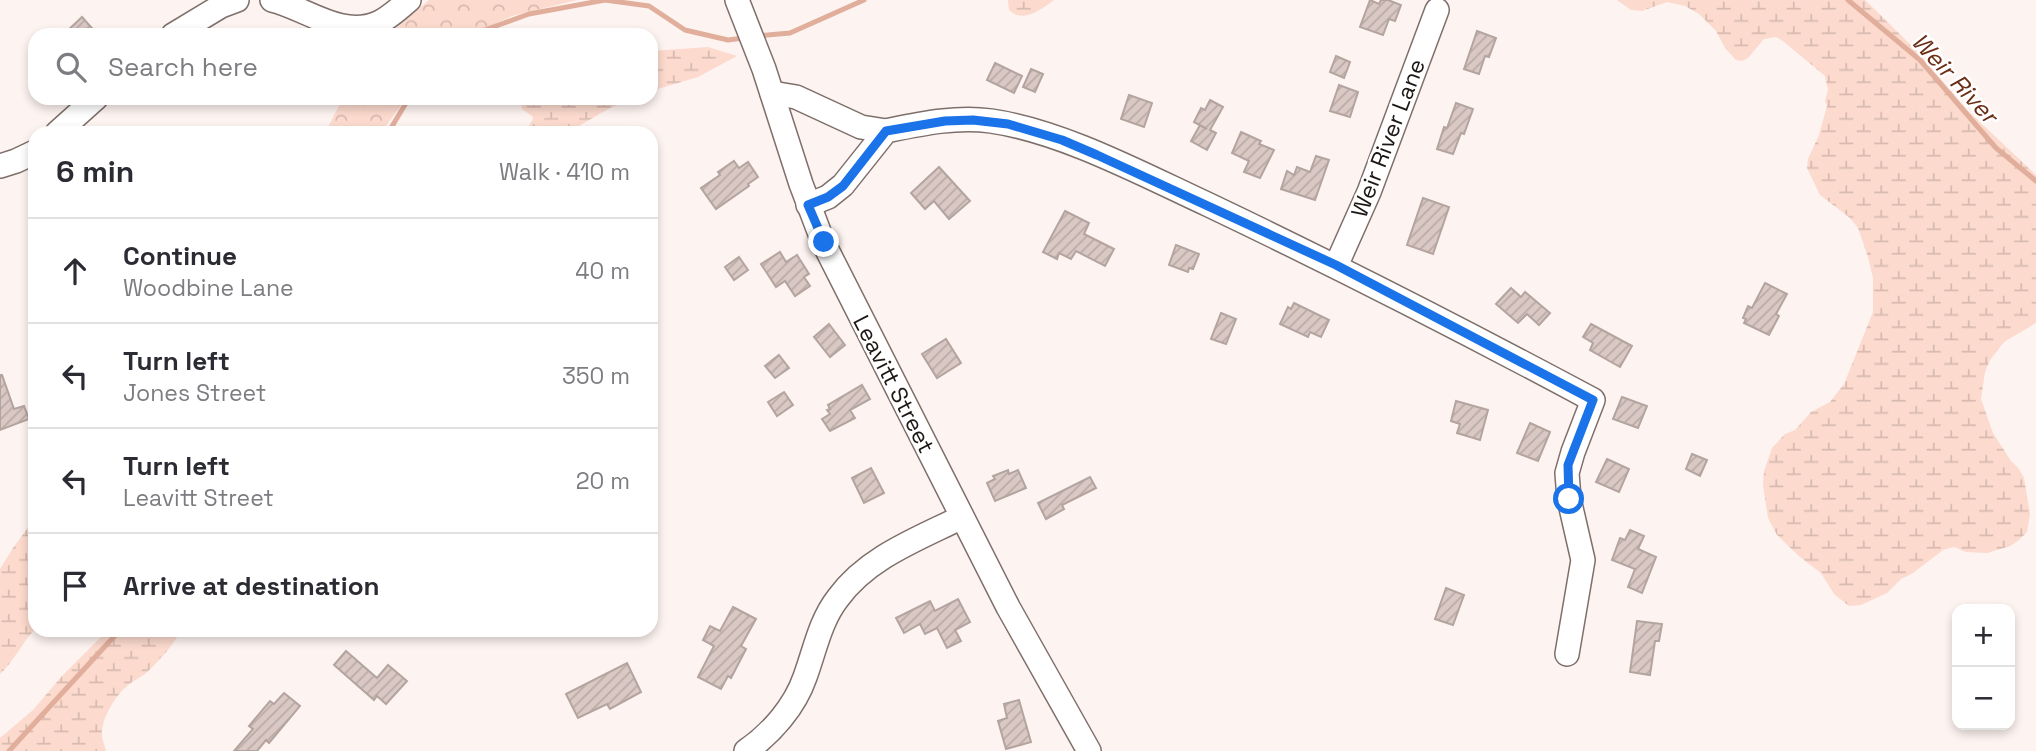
<!DOCTYPE html>
<meta charset="utf-8">
<style>
body{margin:0;font-family:"Space Grotesk",sans-serif;background:#f7f7f7;color:#2b2b33}
.controls{position:absolute;right:21px;bottom:21px;display:grid;overflow:hidden;border-radius:14px;box-shadow:0 4px 10px #0003}
.controls button{width:63px;height:63px;display:grid;place-items:center;padding:0;border:0;border-bottom:2px solid #e1e1e2;background:#fff;color:#2b2b33;font:35px sans-serif}
.stop{position:absolute;width:21px;height:21px;margin:-16px;border:5px solid #1a73e8;border-radius:50%;background:#fff}
.stop.end{background:#1a73e8;border-color:#fff;box-shadow:0 2px 7px #0008}
.list{margin:0;padding:0;list-style:none}
h2{display:flex;justify-content:space-between;align-items:center;height:91px;margin:0;padding:0 28px;font-size:30px}
h2 small{font-size:23px;font-weight:400;color:#7c7c81}
.list li{display:grid;grid-template-columns:46px 1fr auto;gap:21px;align-items:center;box-sizing:border-box;height:105px;padding:0 28px;border-top:2px solid #e1e1e2}
.list b{display:block;font-size:26px;white-space:nowrap}
.list p{margin:0;font-size:23px;white-space:nowrap;color:#7c7c81}
.list em{font-size:23px;font-style:normal;color:#7c7c81}
.icon{flex:none;width:38px;height:38px;fill:none;stroke:currentColor;stroke-width:2;stroke-linecap:round;stroke-linejoin:round}
.map{position:relative;flex:none;width:2036px;height:751px;overflow:hidden}
.search{position:absolute;background:#fff;box-shadow:0 4px 10px #0003;left:28px;top:28px;width:630px;height:77px;display:flex;align-items:center;gap:18px;box-sizing:border-box;padding:0 24px;border-radius:21px;color:#7c7c81;font-size:26px}
.panel{position:absolute;background:#fff;box-shadow:0 4px 10px #0003;left:28px;top:126px;width:630px;height:511px;border-radius:21px}
.map>svg:first-child{display:block}
.forest{fill:url(#forest-crowns)}
.wetland{fill:url(#wetland-marsh)}
.lines{fill:none;stroke-linecap:round;stroke-linejoin:round}
.stream{stroke:#e1ae9c;stroke-width:5}
.building{fill:url(#building-hatch);stroke:#b4a49f;stroke-width:2}
.minor-casing{stroke:#7e6f6a;stroke-width:26}
.minor{stroke:#fff;stroke-width:23}
.route{stroke:#1a73e8;stroke-width:9}
.labels{text-anchor:middle;dominant-baseline:central;stroke-width:5;stroke-linejoin:round;paint-order:stroke}
.street-label{font-size:23px;fill:#1d1715;stroke:#fff}
.water-label{font-size:24px;font-style:italic;fill:#6b2d15;stroke:#fff}
</style>
<div class="map">
<svg width="2036" height="751" viewBox="0 0 2036 751">
<defs>
<pattern id="forest-crowns" width="20" height="18" patternUnits="userSpaceOnUse" patternTransform="scale(1.75)"><rect width="20" height="18" fill="#fcdace"/><path d="M2 6a3 3 0 1 1 6 0M12 15a3 3 0 1 1 6 0" fill="none" stroke="#d8bab0"/></pattern>
<pattern id="wetland-marsh" width="20" height="14" patternUnits="userSpaceOnUse" patternTransform="scale(1.75)"><rect width="20" height="14" fill="#fcdace"/><path d="M1 5h8M5 5V1M11 12h8M15 12V8" fill="none" stroke="#d8bab0"/></pattern>
<pattern id="building-hatch" width="6" height="6" patternUnits="userSpaceOnUse" patternTransform="scale(1.75)"><rect width="6" height="6" fill="#d9c8c3"/><path d="M-1 1l2-2M0 6l6-6M5 7l2-2" fill="none" stroke="#baaba7"/></pattern>
</defs>
<rect width="100%" height="100%" fill="#fdf3f0"/>
<g class="forest">
<polygon points="429,0 577,0 512,16 471,35 388,35"/>
<polygon points="343,98 406,98 381,133 325,133"/>
</g>
<g class="wetland">
<path d="M 1008,0 L 1054,0 C 1041,9 1024,24 1009,10 Z"/>
<polygon points="1617,0 1865,0 1918,52 1966,109 2036,175 2036,323 2004,342 1990,360 1985,372 1981,399 1993,433 2011,461 2019,469 2024,478 2030,514 2027,532 2019,540 2010,546 1987,553 1966,552 1954,547 1943,550 1913,573 1901,579 1887,593 1861,605 1849,606 1834,594 1821,573 1800,557 1777,535 1768,518 1763,485 1764,471 1772,448 1785,434 1795,430 1811,412 1830,402 1844,384 1873,312 1873,278 1868,257 1858,228 1850,218 1820,195 1807,168 1808,159 1819,135 1827,106 1825,101 1828,90 1825,76 1783,41 1776,37 1764,39 1748,58 1742,61 1736,60 1725,48 1716,31 1699,14 1685,6 1667,2 1642,11 1631,10"/>
<polygon points="708,47 737,56 698,77 651,91 651,51"/>
<polygon points="524,98 634,98 608,109 567,133 525,133 533,119 532,116 522,109 520,102"/>
<path d="M 35,518 L 35,629 C 22,643 14,661 0,674 L 0,569 L 13,548 Z"/>
<path d="M 108,630 L 181,630 C 174,645 158,662 145,674 C 140,678 132,681 127,686 C 115,696 101,719 102,735 C 102,740 105,746 106,751 L 0,751 L 0,738 L 33,710 L 62,676 Z"/>
</g>
<g class="lines">
<g class="stream">
<polyline points="1848,0 1920,60 1996,148 2036,181"/>
<polyline points="471,35 529,14 605,0 649,6 685,30 728,40 744,38"/>
<polyline points="757,36 790,33 864,0"/>
<polyline points="388,133 409,98"/>
<polyline points="9,751 120,630"/>
</g>
</g>
<g class="building">
<polygon points="1370,0 1379,4 1381,0 1388,0 1401,5 1395,21 1389,19 1383,35 1360,27"/>
<polygon points="82,17 98,35 63,35"/>
<polygon points="1477,31 1496,38 1489,57 1485,56 1479,74 1464,69"/>
<polygon points="1336,56 1350,62 1344,78 1330,72"/>
<polygon points="995,63 1022,76 1014,93 987,80"/>
<polygon points="1031,69 1043,74 1035,92 1023,87"/>
<polygon points="1339,85 1358,92 1350,117 1330,111"/>
<polygon points="1129,95 1152,103 1144,127 1121,119"/>
<polygon points="1210,100 1223,107 1210,130 1216,133 1207,150 1191,141 1200,125 1207,129 1194,122 1201,108 1205,110"/>
<polygon points="1456,103 1473,109 1464,134 1461,133 1453,154 1437,149 1444,127 1447,128"/>
<polygon points="1241,132 1261,141 1259,144 1274,150 1260,178 1244,172 1249,161 1232,153"/>
<polygon points="1316,156 1329,160 1315,200 1281,189 1287,171 1294,175 1297,167 1310,172"/>
<polygon points="734,161 739,168 748,162 758,177 748,184 749,186 716,209 701,188 720,175 718,172"/>
<polygon points="939,167 970,201 949,219 934,201 925,209 911,193"/>
<polygon points="1423,198 1449,207 1433,254 1407,245"/>
<polygon points="1065,211 1089,223 1084,234 1114,249 1105,266 1076,251 1071,259 1059,253 1057,259 1043,252"/>
<polygon points="1176,245 1199,254 1193,269 1189,268 1188,272 1169,265"/>
<polygon points="780,252 786,262 797,255 809,274 804,277 810,286 795,296 785,281 776,287 761,264"/>
<polygon points="739,257 748,270 734,280 725,267"/>
<polygon points="1765,283 1787,294 1776,314 1779,316 1769,335 1744,323 1746,319 1743,318 1748,306 1752,308"/>
<polygon points="1511,288 1521,297 1525,292 1550,313 1539,325 1527,314 1518,323 1496,304"/>
<polygon points="1294,303 1329,320 1321,337 1310,332 1308,337 1280,324 1288,307 1291,309"/>
<polygon points="1221,313 1236,319 1226,344 1211,339"/>
<polygon points="829,324 845,345 830,357 814,337"/>
<polygon points="1591,324 1632,346 1620,367 1590,350 1593,343 1583,337"/>
<polygon points="946,339 961,363 937,378 922,354"/>
<polygon points="779,355 789,368 775,378 765,366"/>
<polygon points="0,375 2,375 14,409 24,406 29,419 0,430"/>
<polygon points="862,385 870,399 850,410 855,418 830,431 822,419 830,414 827,410 830,409 828,405"/>
<polygon points="784,392 793,405 777,416 768,402"/>
<polygon points="1622,397 1647,406 1638,428 1613,419"/>
<polygon points="1456,401 1488,410 1480,440 1457,433 1460,424 1451,421"/>
<polygon points="1530,423 1550,432 1538,461 1517,453"/>
<polygon points="1692,454 1707,460 1700,476 1686,469"/>
<polygon points="1607,459 1629,469 1619,492 1596,482"/>
<polygon points="871,468 884,493 864,503 852,478"/>
<polygon points="1008,470 1009,474 1018,470 1026,488 995,501 987,483 995,479 993,476"/>
<polygon points="1090,477 1096,488 1062,505 1064,509 1046,519 1038,503"/>
<polygon points="1630,530 1644,536 1638,549 1656,557 1642,593 1628,587 1635,569 1612,560 1620,538 1625,540"/>
<polygon points="1446,588 1464,595 1453,625 1435,619"/>
<polygon points="958,599 970,622 955,630 961,641 947,648 937,628 925,634 920,624 904,633 896,618 930,601 935,611"/>
<polygon points="733,607 756,619 741,646 746,649 731,678 728,676 721,689 698,677 714,646 703,640 710,626 720,631"/>
<polygon points="1637,621 1662,624 1659,641 1655,641 1650,675 1630,672"/>
<polygon points="346,651 377,678 388,665 407,681 386,704 377,696 374,700 334,665"/>
<polygon points="627,663 641,692 610,709 607,704 578,718 566,694"/>
<polygon points="284,693 300,706 269,743 266,740 257,751 234,751 253,729 249,726 270,701 274,704"/>
<polygon points="1019,700 1031,742 1006,749 998,721 1007,718 1004,704"/>
</g>
<g class="lines">
<g class="minor-casing">
<g id="minor">
<path d="M 272,0 C 306,8 341,39 378,23 C 389,18 400,8 409,0"/>
<polyline points="737,0 764,69 801,184 823,242 1008,607 1089,751"/>
<polyline points="173,35 221,6 237,0"/>
<polyline points="772,93 796,97 861,127 886,131"/>
<polyline points="57,133 96,98"/>
<polyline points="0,166 16,161 35,152"/>
<path d="M 808,205 L 828,197 L 843,185 L 886,131 C 920,124 956,116 991,121 C 1062,131 1144,175 1209,205 C 1339,267 1466,332 1593,400 L 1573,452 L 1567,473 L 1569,499 L 1583,560 L 1567,654"/>
<polyline points="1336,266 1369,192 1437,10"/>
<path d="M 746,751 C 772,733 795,706 805,677 C 815,650 820,621 838,598 C 868,557 918,539 962,517"/>
</g>
</g>
<use href="#minor" class="minor"/>
</g>
<g class="lines">
<polyline class="route" points="824,242 808,205 828,197 843,186 886,131 945,121 973,120 1008,124 1062,140 1097,155 1336,265 1593,400 1568,465 1569,499"/>
</g>
<g class="labels">
<g class="street-label">
<text transform="translate(1388 138) rotate(-69)">Weir River Lane</text>
<text transform="translate(894 384) rotate(63)">Leavitt Street</text>
</g>
<g class="water-label">
<text transform="translate(1955 78) rotate(47)">Weir River</text>
</g>
</g>
</svg>
<div class="controls">
<button>+</button>
<button>−</button>
</div>
<div class="stop" style="left:1569px;top:499px"></div>
<div class="stop end" style="left:824px;top:242px"></div>
<div class="search"><svg class="icon" aria-label="search" viewBox="0 0 24 24"><circle cx="10" cy="10" r="6"/><path d="M15 15l6 6"/></svg>Search here</div>
<section class="panel">
<h2>6 min<small>Walk · 410 m</small></h2>
<ul class="list">
<li><svg class="icon" aria-label="ahead" viewBox="0 0 24 24"><path d="M12 20V5M6 11l6-6 6 6"/></svg><div><b>Continue</b><p>Woodbine Lane</p></div><em>40 m</em></li>
<li><svg class="icon" aria-label="left" viewBox="0 0 24 24"><path d="M17 20v-9H6M10 6l-5 5 5 5"/></svg><div><b>Turn left</b><p>Jones Street</p></div><em>350 m</em></li>
<li><svg class="icon" aria-label="left" viewBox="0 0 24 24"><path d="M17 20v-9H6M10 6l-5 5 5 5"/></svg><div><b>Turn left</b><p>Leavitt Street</p></div><em>20 m</em></li>
<li><svg class="icon" aria-label="arrive" viewBox="0 0 24 24"><path d="M6 21V4h12l-3 4 3 4H6"/></svg><div><b>Arrive at destination</b></div></li>
</ul>
</section>
</div>
